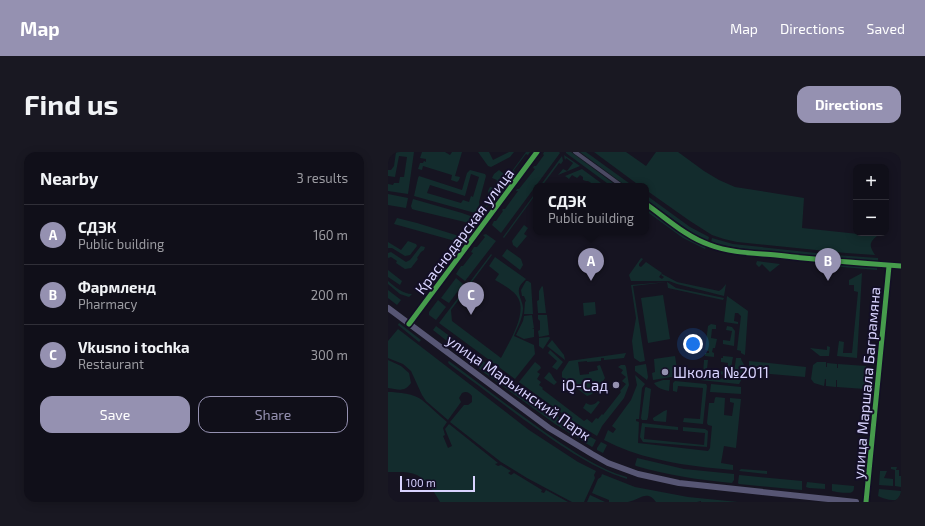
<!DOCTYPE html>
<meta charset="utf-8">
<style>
body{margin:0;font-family:"Exo 2",sans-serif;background:#191822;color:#f1f3f6}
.controls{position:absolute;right:12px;top:12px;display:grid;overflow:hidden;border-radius:8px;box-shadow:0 2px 10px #0003}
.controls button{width:36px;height:36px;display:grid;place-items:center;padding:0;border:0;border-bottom:1px solid #302f38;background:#100f19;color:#f1f3f6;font:20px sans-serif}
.scale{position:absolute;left:12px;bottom:10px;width:75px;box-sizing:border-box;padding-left:4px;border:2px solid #d9d4ff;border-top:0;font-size:11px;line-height:14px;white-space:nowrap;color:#d9d4ff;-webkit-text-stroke:3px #130f26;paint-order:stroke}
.you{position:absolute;left:305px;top:192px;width:14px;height:14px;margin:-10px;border:3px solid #fff;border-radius:50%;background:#1a73e8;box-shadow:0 0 0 6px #1a73e833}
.badge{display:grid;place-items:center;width:26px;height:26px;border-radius:50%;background:#9591b1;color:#fff;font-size:13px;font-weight:700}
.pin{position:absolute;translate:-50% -33px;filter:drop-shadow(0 1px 2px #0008)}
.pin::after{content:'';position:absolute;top:21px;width:14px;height:12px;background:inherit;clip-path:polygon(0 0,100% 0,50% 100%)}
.popup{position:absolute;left:145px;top:31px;width:116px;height:52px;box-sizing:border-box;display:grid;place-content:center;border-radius:8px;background:#100f19;filter:drop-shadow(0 1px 3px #0005);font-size:13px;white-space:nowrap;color:#9c9ca2}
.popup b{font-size:15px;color:#f1f3f6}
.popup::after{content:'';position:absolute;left:50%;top:100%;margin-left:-8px;border:8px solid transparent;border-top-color:#100f19}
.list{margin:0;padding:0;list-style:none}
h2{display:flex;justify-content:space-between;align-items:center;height:52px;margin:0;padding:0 16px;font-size:17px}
h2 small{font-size:13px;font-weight:400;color:#9c9ca2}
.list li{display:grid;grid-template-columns:26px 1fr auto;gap:12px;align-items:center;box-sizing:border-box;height:60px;padding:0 16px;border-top:1px solid #302f38}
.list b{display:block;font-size:15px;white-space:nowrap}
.list p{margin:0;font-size:13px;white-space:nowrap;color:#9c9ca2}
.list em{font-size:13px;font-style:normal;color:#9c9ca2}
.actions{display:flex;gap:8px;padding:12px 16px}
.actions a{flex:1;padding:9px 0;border:1px solid #9591b1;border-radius:12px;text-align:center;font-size:14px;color:#9591b1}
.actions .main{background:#9591b1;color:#fff}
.map{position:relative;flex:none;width:513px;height:350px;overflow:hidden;border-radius:12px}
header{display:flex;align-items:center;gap:24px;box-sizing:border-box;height:56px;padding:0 20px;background:#9591b1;color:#fff}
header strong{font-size:19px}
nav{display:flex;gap:22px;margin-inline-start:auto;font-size:14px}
.intro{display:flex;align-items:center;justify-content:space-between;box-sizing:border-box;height:96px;padding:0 24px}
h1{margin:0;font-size:28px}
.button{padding:10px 18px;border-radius:12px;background:#9591b1;color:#fff;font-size:14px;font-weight:700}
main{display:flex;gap:24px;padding:0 24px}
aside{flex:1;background:#100f19;border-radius:12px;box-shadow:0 2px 10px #0003}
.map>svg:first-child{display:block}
.green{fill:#132c2d;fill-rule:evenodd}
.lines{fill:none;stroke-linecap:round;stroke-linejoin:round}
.street{stroke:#4a4962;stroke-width:4}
.secondary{stroke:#575674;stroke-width:6}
.cycleway-casing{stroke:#130f26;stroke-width:8}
.cycleway{stroke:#469c4c;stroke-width:5}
.poi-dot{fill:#9591b1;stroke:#130f26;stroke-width:1.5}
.labels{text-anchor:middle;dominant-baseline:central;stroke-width:4;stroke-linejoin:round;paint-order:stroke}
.street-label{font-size:15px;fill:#d9d4ff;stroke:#130f26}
.poi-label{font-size:15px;fill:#d9d4ff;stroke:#130f26;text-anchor:start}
</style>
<header>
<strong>Map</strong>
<nav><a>Map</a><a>Directions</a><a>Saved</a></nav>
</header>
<div class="intro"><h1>Find us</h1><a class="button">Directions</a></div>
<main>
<aside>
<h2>Nearby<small>3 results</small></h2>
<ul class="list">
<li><span class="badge">A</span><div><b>СДЭК</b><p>Public building</p></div><em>160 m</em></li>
<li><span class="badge">B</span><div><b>Фармленд</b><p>Pharmacy</p></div><em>200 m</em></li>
<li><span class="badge">C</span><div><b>Vkusno i tochka</b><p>Restaurant</p></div><em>300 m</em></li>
</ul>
<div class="actions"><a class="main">Save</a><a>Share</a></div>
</aside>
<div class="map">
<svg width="513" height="350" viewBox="0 0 513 350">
<rect width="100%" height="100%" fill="#161421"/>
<g class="green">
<polygon points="8,0 26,0 20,42 0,39 0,32 5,33 6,31 11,31 12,25 16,25 19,5 11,4 7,25 0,24 0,18 3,18 6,14"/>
<polygon points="34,0 57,0 62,3 64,0 74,0 67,24 72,25 71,28 69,30 63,28 64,23 35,14 34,18 30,17 32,11 35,11 36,9 38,10 38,7 32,6"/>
<polygon points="90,0 101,0 105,8 121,0 126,0 122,5 103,15 100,14"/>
<polygon points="138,0 142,0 140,3 138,2 126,18 127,20 126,22 124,21 94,61 95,63 94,65 91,64"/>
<polygon points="156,0 171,0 172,1 113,81 104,73 106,69 108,69 115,59 114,58 115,57 117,57 130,39 128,39 129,37 131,37 147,17 145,16 146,14 148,14 156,3 155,2"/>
<polygon points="178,0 183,0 229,34 223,34 178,1"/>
<polygon points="192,0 198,0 245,34 238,34"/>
<path d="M 206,0 L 238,0 L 258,14 L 268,0 L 290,0 L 316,19 L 331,28 L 347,35 L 416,46 L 414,76 L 489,84 C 480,91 482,95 487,103 L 458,101 L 349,90 L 336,87 L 324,83 L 302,69 L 258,38 L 258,34 L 252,34 Z"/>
<polygon points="176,3 192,14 170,23 175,17 179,19 185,11 178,6 177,8"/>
<polygon points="174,4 175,9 173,12 171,11 154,34 152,34"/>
<polygon points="194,17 217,34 208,34 200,29 198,29 195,28 195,25 192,23 189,26 184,23 181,27 177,24"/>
<path d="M 82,18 L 97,22 L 98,24 L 91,50 L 92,56 L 89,60 L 87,61 L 26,44 L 30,26 L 31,24 L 74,38 L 79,21 ZM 83,22 L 91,25 L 85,45 L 83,44 L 81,50 L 75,48 L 73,51 L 39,41 L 42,33 L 77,44 Z"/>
<polygon points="111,18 117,23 101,43 100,39 102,35 107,36 109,28 104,26 106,22"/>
<polygon points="148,40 148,42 116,86 115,85"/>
<polygon points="0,42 20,46 18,56 0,53"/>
<polygon points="258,43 302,75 321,85 320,89 306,82 258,48"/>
<polygon points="25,47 74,61 85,65 81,71 27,58 24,57 23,54"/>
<polygon points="258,55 297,84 318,95 317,97 295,86 258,59"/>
<polygon points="9,66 29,71 71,84 67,89 6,72"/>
<polygon points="136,73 140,76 136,82 139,84 129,96 125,93 124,89"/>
<polygon points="98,82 108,89 77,129 68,122 73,114 75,114 85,101 83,100 86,95 89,95 97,85 95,83"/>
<polygon points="324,86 345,92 447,103 490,106 490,110 364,98 332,93 323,90"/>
<polygon points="20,89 28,92 29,94 22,103 17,104 4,96 0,96 0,90 13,98"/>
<polygon points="33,94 37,95 36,98 33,100 29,106 30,107 23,116 17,117 8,111 9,109 3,105 0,106 0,101 3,100 18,110 22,108"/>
<polygon points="119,97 133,107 135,113 132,118 114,104"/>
<path d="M 103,102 L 104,103 L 63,158 L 64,169 L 113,206 C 120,192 138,164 131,148 C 128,139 115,133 107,128 L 111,122 L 101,114 L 107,105 L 138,127 C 136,129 133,132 132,134 C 128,141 135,149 135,156 C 135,166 130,174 126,184 L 146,193 L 147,202 L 127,227 L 51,171 Z"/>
<polygon points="253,106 255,107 251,112 251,114 253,115 258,110 274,121 271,125 274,127 276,125 273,123 274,122 289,130 331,139 334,137 338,132 336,144 289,132 281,129 243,129 241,123"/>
<polygon points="369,109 392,112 382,120 374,112 371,115 368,112"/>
<polygon points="431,110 489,115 489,118 431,113"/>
<polygon points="0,118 14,129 12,133 0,125"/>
<polygon points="474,121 469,206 449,204 451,189 456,190 455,201 464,201 470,140 466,139 466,133 461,133 461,128"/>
<polygon points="68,126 75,132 61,151 53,146"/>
<path d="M 0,129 C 7,135 15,142 24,142 L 21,145 L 12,142 L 0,132 Z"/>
<polygon points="138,129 140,129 143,131 145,162 136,162 137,150 138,149 136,144 134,144 133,138"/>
<polygon points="279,130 245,134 257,209 252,210 246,206 244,189 248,166 243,133 279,130 288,136 336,146 335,148 280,136"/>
<polygon points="154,134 155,135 158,161 150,161 149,149 151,148 151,139"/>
<polygon points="0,138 13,148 9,153 0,146"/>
<polygon points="275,143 282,187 260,191 253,146"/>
<polygon points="339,144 360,159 357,203 353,201 353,199 349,198 353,164 350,161 347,161 346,169 350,170 350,172 336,170"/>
<polygon points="50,148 58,155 48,168 41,163 41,160"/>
<polygon points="207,150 208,162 196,164 195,151"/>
<polygon points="144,163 146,176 144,176 146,177 146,185 136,187 128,183 135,169 136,164"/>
<polygon points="150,163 159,163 161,183 151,185 150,179 152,178 152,169 150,167"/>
<polygon points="11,171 33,188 31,190 10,173"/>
<polygon points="323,172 328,173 328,177 324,177 323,186 329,187 327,196 325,196 324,200 326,201 326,205 317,204 317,201 321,201 321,199 317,198 320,174"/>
<polygon points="48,174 181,273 208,288 205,294 204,295 167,272 116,235 94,219 78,204 45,178"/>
<polygon points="339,174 344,175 347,179 346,194 335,192 335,188 342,189 344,179 338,178"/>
<path d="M 10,177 L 141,278 L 190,310 L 208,319 L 206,323 L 207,326 L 196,350 L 184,350 L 139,326 L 113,310 L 62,270 L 76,253 L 80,253 L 84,250 L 84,244 C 81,240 78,239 74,241 L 71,246 L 73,250 L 60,268 L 38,249 L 34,243 L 23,219 L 15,212 L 0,206 L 0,189 Z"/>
<polygon points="161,185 162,186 155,197 151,194 151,186"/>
<polygon points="164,188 176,203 177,208 159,194"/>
<polygon points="439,194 442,195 441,204 432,204 422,196 439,198"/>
<polygon points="162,198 175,210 169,218 164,215 169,209 160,201"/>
<path d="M 238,201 L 236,206 L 216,208 L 216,206 L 213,206 L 213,209 L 199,210 L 199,209 L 190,210 L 192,223 L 201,222 L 201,220 L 210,218 L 209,214 L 212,213 L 217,226 C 212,233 208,242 199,244 L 174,225 L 174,220 L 181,209 Z"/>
<path d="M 287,204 L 289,217 L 294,217 L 294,222 L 345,228 L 348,206 L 353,206 C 353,209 355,210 356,213 C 357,218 354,228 351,232 L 350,232 L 283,225 L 265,228 L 264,221 L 267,220 L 266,207 Z"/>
<path d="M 335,204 L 345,205 L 342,222 L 339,223 L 318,221 C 314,218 316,213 316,208 L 320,208 L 319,217 L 339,220 L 340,211 L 333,210 L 333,206 L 335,206 Z"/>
<path d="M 0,208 L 13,214 L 21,221 L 23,231 C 16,241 10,237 0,236 Z"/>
<path d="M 61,209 C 95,234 129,261 164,285 C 186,300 213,318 239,325 L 239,327 C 201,315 168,290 135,267 C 111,249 86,230 61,212 L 60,210 Z"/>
<polygon points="361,209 418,215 417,225 361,220"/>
<polygon points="147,210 152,214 153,216 149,220 152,222 149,227 153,230 151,233 155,236 154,237 196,269 199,267 204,271 208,266 210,267 214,262 215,263 233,240 232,239 238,232 234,229 238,225 233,221 235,218 230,215 233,213 237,213 238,215 241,233 236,246 214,274 209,284 185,269 131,230"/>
<polygon points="429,210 438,210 438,215 439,215 439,211 449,212 449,216 450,216 450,212 478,214 477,237 449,235 449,228 448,228 448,235 438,234 438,227 437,227 436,234 426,231 423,227 425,213"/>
<polygon points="258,212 260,225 259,228 247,219 247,214"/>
<path d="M 161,220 C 165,223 164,226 169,230 L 166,233 L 156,226 Z"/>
<path d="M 247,223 L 257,232 L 254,236 L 251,267 L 248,267 L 248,269 L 251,270 L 250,291 L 320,299 L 322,296 L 324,274 L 320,273 L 319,271 L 321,251 L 326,251 L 327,246 L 328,245 L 337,246 L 336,263 L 344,264 L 346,251 L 342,250 L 342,246 L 353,247 L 348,296 L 336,294 L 333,311 L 345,313 L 345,318 C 310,315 275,311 241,299 C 233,296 224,292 216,288 L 220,278 L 225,281 L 228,277 L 224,274 L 243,248 L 249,233 Z"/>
<path d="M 275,228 L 282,228 L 281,239 C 275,238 269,236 266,231 Z"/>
<polygon points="287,229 318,232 319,234 315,272 295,270 296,266 312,267 315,236 290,234 289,240 285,239 285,231"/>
<polygon points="323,232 353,235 353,242 322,240"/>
<polygon points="258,235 263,237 260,265 259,268 254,268 253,266 257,236"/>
<path d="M 0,240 C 10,240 27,242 34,248 C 43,255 50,263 59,270 L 55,276 L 57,283 L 55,284 L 60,296 L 64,294 L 57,277 L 61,272 L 110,311 L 107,312 L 110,314 L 113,313 L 123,319 L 120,321 L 123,323 L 126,321 L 154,338 L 153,340 L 156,341 L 158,338 L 180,350 L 52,350 C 47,341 39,328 29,323 C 21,319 9,320 0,320 Z"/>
<path d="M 210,249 L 212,250 L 203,262 L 195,256 L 198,251 C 202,254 207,253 210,249 Z"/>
<polygon points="279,258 278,270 266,269 265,267 265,266 276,259"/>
<polygon points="254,271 290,275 290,278 257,275 256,287 316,293 317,281 295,279 295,275 317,277 320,279 319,295 255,290 252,285"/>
<polygon points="213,290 219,293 215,301 209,298 209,296"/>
<path d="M 249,306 L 296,317 L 346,322 L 346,328 L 344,331 C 311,328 279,323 248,314 L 247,313 Z"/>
<polygon points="503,315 509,315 508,318 511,318 511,324 513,324 513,335 507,334 507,318 503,317"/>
<polygon points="353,317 379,319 379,322 351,319"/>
<polygon points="492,319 499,319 496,326 505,327 505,334 491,333"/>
<path d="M 214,322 L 247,335 L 300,345 L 350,350 L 313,350 L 313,349 L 309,350 L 268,350 C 259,337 251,348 240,350 C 234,350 227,350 221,350 L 221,348 L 204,341 L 210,327 L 213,325 Z"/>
<polygon points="351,323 414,329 414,338 351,332 350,331"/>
<polygon points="419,330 437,332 437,337 421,336 418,335"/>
<path d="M 444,332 L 466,334 C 466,336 466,339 464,340 C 461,342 448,340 444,339 Z"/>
<path d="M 491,337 L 513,339 L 513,349 C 505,348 497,348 490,344 Z"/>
<polygon points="202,343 217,350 199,350"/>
</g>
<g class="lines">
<g class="street">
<polyline points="187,0 234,34"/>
<path d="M 258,52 C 278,66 298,85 322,93 C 343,101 366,101 388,103 C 430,108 471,111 513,114"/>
<polyline points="478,350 501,114"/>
</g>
<g class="secondary">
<polyline points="0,156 161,276 204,302 220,311 250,322 291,331 468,350"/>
<polyline points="21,172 149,0"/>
</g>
<g class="cycleway-casing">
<g id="cycleway">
<path d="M 258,52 C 278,66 298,85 322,93 C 343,101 366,101 388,103 C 430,108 471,111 513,114"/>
<polyline points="21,172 149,0"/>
<polyline points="478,350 501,114"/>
</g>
</g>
<use href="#cycleway" class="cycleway"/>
</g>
<g class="poi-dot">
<circle cx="277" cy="220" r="4"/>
<circle cx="228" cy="233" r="4"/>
</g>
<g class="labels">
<g class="street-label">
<text transform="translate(76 79) rotate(-53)">Краснодарская улица</text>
<text transform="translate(478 231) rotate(-85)">улица Маршала Баграмяна</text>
<text transform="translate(131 235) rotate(35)">улица Марьинский Парк</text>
</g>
<g class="poi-label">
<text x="285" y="220">Школа №2011</text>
<text x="220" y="233" text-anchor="end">iQ-Сад</text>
</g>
</g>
</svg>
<div class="controls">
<button>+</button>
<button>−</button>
</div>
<div class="scale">100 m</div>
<div class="you"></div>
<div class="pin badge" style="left:203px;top:129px">A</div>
<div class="popup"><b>СДЭК</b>Public building</div>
<div class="pin badge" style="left:440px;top:129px">B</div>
<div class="pin badge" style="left:83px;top:163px">C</div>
</div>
</main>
